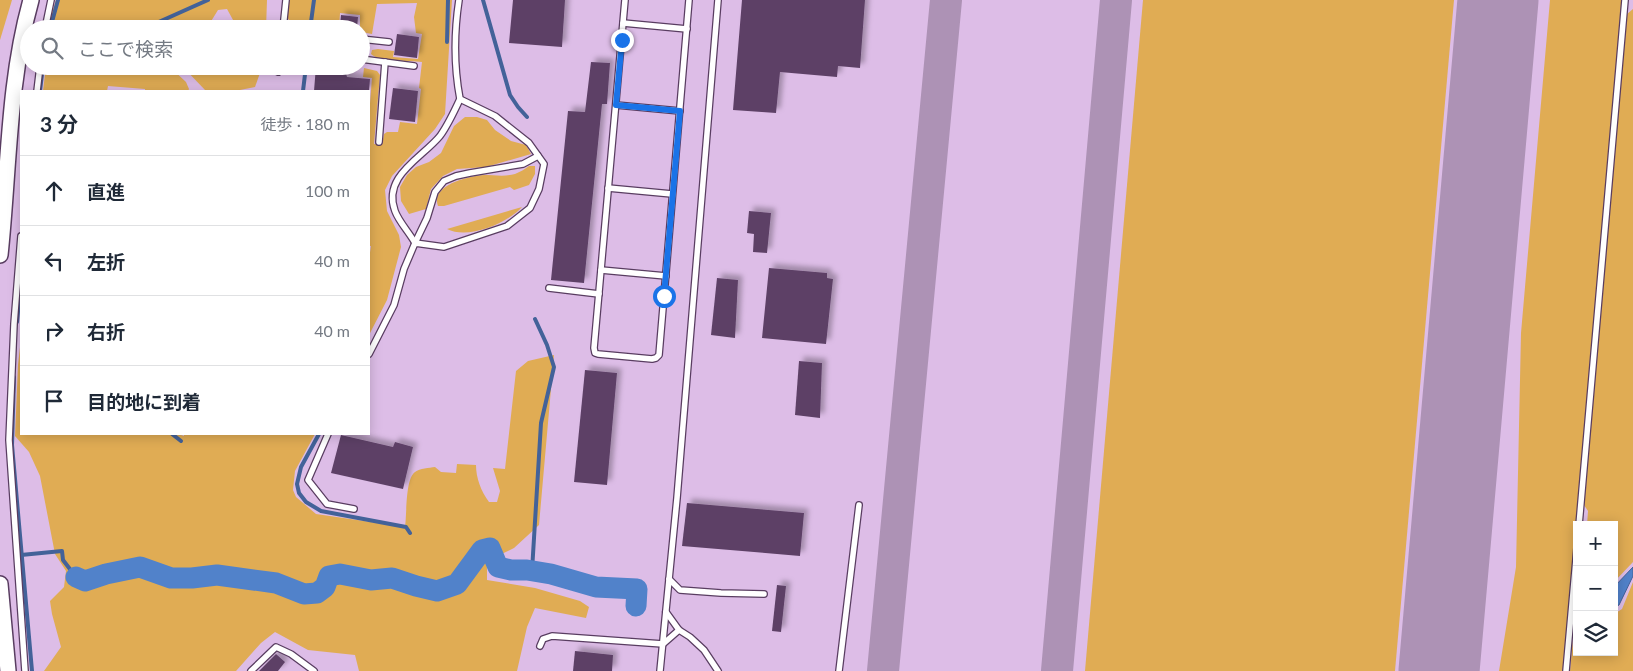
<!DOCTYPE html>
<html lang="ja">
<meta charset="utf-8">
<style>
body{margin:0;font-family:Lato,"Noto Sans JP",sans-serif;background:#f6f6f7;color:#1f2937}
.controls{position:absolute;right:15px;bottom:15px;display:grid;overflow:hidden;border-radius:0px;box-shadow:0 2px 12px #0003}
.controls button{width:45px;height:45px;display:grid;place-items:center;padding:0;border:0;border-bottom:1px solid #e0e1e3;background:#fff;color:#1f2937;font:25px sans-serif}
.stop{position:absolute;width:15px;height:15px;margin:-11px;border:4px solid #1a73e8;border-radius:50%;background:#fff}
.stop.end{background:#1a73e8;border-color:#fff;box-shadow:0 1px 5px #0008}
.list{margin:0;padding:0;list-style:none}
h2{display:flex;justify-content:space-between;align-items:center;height:65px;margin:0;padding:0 20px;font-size:21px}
h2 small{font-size:16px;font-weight:400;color:#747a83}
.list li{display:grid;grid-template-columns:32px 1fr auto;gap:15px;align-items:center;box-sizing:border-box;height:70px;padding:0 20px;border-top:1px solid #e0e1e3}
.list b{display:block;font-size:19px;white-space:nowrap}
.list em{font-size:16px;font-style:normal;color:#747a83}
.icon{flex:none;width:28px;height:28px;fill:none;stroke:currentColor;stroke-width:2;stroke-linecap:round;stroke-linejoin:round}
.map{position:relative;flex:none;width:1633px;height:671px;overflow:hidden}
.search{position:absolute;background:#fff;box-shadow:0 2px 12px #0003;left:20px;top:20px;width:350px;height:55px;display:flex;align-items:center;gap:12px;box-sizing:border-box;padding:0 18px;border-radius:28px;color:#747a83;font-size:19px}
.panel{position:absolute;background:#fff;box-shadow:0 2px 12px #0003;left:20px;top:90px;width:350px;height:345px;border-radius:0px}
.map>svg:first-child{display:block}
.green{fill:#e0ac54}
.water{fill:#5182ca;stroke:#436299}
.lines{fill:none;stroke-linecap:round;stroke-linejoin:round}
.stream{stroke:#436299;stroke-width:4}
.river{stroke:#5182ca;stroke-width:21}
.taxiway{stroke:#ad92b5;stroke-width:32}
.runway{stroke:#ad92b5;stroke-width:81}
.building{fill:#5d4166;filter:url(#shadow)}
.lane-casing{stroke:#593d61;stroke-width:8}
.secondary-casing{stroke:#593d61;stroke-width:18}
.lane{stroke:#fff;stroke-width:5.5}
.secondary{stroke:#fff;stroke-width:15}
.route{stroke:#1a73e8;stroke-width:6}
</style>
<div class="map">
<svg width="1633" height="671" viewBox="0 0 1633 671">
<defs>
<filter id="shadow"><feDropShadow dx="4.5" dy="-4.5" stdDeviation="2.5" flood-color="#0004"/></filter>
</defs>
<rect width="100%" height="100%" fill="#ddbde7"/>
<g class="green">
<polygon points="0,0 12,0 0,40"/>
<polygon points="56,0 267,0 266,29 238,29 227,9 218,10 210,23 194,29 50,29 51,16"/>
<path d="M 287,0 L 452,0 L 445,114 L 435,129 L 392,176 L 385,190 L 387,211 L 399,235 L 401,247 L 387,300 L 369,335 L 369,259 L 371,246 L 369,246 L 369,116 L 372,78 L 363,77 L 364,68 L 377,71 L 380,75 L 374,144 L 382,145 L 384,134 L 387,132 L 398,132 L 400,122 L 417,124 L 421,89 L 419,88 L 422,62 C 409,60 380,63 371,54 L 372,50 L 378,49 L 394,51 L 393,57 L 418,59 L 422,34 L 416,33 L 414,17 L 417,3 L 377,4 L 372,34 L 361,32 L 361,29 L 360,29 L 360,15 L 340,13 L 339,29 C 324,29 289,35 286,12 C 286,8 287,4 287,0 Z"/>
<polygon points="1143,0 1454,0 1395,671 1085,671"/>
<polygon points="1550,0 1622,0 1564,671 1499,671 1516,567 1521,333"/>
<polygon points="1633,6 1633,562 1614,582 1614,525 1587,525 1588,511 1584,505 1627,14 1633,9"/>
<polygon points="46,66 170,67 186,82 189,89 188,91 145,91 145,89 108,86 107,91 43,91"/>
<polygon points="182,66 261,66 260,73 255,87 235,91 206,91"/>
<polygon points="465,117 477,117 487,120 495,130 511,141 526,145 531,154 486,167 457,169 443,176 431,189 426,209 409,214 401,201 400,187 407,175 416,167 429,162 441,153 454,126"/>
<path d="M 529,166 L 535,166 L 535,174 L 529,185 L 514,190 L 510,187 L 444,206 L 438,206 C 430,185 469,176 484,175 C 494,175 505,177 515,174 C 520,172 525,169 529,166 Z"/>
<path d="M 522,207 C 508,223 468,240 447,229 Z"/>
<path d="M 21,338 L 21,434 L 178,434 L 184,436 L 184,434 L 315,434 L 295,471 L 293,490 L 296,497 L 316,514 L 405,527 C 407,515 405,479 415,472 C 420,468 429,468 435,467 L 441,472 L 456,473 L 457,464 L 476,465 C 476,478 481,491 489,502 L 497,502 L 500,491 L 493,468 L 505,469 L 516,371 L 528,361 L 554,355 L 539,525 L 514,548 L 487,561 L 487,580 L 535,588 L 580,601 L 589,607 L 586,618 L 535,608 L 527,627 L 517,671 L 359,671 L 355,655 L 308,650 L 275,632 L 261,643 L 236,671 L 44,671 L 61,647 L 52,614 L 50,601 L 64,587 L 66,571 L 55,554 L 40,476 L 29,452 L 15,436 L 18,365 Z"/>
<polygon points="1633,582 1633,671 1570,671 1577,597 1577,652 1614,652 1614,614 1622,609"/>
</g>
<polygon class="water" points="1633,567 1633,576 1619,605 1614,608 1614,587"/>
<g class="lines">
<g class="stream">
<polyline points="483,0 510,95 518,107 527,117"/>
<polyline points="311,22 314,0"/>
<polyline points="50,29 58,0"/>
<polyline points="143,29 208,0"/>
<polyline points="447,42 448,0"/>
<polyline points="53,69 59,66"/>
<polyline points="40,91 43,66"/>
<polyline points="303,91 306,66"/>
<polyline points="17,322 21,281"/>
<polyline points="14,377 12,445 32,671"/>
<polyline points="172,434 181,441"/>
<polyline points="319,434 301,467 297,484 299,493 306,502 321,511 406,527 410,533"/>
<polyline points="21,555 62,551 63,560 76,577"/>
<polyline points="532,571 541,423 554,367 547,345 535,319"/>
</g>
<polyline class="river" points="76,577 85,581 106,574 140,567 171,578 192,578 217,575 276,583 304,594 317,593 325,587 329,576 340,574 371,580 392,578 416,586 437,591 457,584 482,550 490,548 498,567 511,570 527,570 551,574 596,587 637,589 636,606"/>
<g class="taxiway">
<polyline points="883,671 946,0"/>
<polyline points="1057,671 1116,0"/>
</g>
<polyline class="runway" points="1439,671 1498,0"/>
</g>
<g class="building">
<polygon points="513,0 565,0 562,47 509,43"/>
<polygon points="742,0 865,0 860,68 838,66 837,77 780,72 776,113 733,110"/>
<polygon points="341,15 358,17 357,28 340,26"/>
<polygon points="397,34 419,37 417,58 394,55"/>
<polygon points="591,62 610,63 607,104 602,104 584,283 551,280 568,111 585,112"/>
<polygon points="316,66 333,67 333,72 346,73 347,77 370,79 369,91 314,91"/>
<polygon points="393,88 418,91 415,122 389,119"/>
<polygon points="749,211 771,213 767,253 753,252 754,234 747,233"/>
<polygon points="769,268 827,273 827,278 833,279 826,344 762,338"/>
<polygon points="717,278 738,280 735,338 711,335"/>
<polygon points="799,361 822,363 820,418 795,415"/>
<polygon points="585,370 617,373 607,485 574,482"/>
<polygon points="341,435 393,447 395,442 413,447 403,489 331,473"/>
<polygon points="687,503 804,513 800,556 682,546"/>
<polygon points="777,585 786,586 781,632 772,631"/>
<polygon points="575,651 613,655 612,671 573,671"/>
<polygon points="276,654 285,662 278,671 259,671"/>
</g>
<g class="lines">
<g class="lane-casing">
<g id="lane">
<polyline points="625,0 594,348 595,353 598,354 652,359 656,358 659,355 689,0"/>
<polyline points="623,23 687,29"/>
<polyline points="45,29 51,0"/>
<polyline points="283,29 286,0"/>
<polyline points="361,39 389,42"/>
<polyline points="361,59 414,66"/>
<polyline points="278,72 279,66"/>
<polyline points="37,91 40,66"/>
<polyline points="616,105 680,111"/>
<polyline points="379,142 385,62"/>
<polyline points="608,188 672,194"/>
<polyline points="21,236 14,324 9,440 25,671"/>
<path d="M 415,243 C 409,232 399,222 395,211 C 382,176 422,158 440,136 C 448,125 454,112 460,99"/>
<polyline points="415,243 427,218 435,192 444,181 456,176 470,173 523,164 538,156"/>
<polyline points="601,270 666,276"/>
<polyline points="549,288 599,294"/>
<path d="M 369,354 L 394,305 L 404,269 L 415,243 L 444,247 L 507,226 L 530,208 L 539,189 L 544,164 L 529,143 L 495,116 L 460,99 C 454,67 454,33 459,0"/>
<polyline points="328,434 308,480 327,504 354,509"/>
<polyline points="1579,525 1625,0"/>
<polyline points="669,579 680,590 721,593 764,594"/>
<polyline points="666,612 679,630 690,637 704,650 718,671"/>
<polyline points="540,646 543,639 552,636 663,644 679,630"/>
<polyline points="251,671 276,647 291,654 314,671"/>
<polyline points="660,671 677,498 718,0"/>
<polyline points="839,671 859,505"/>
<polyline points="1566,671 1577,548"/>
</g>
</g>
<g class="secondary-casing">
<g id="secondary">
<path d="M 0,255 C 9,170 8,82 31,0"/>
<polyline points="0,584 8,671"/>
</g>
</g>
<use href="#lane" class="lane"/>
<use href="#secondary" class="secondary"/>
</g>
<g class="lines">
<polyline class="route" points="622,40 616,105 680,111 664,296"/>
</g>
</svg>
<div class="controls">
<button>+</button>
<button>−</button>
<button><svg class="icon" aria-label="layers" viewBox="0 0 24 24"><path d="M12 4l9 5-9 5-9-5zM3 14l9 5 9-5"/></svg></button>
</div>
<div class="stop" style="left:664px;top:296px"></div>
<div class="stop end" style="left:622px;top:40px"></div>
<div class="search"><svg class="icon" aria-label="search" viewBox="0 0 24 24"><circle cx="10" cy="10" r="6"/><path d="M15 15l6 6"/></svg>ここで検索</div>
<section class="panel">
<h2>3 分<small>徒歩 · 180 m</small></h2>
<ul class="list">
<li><svg class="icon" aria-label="ahead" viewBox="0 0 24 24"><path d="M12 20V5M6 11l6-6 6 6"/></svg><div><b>直進</b></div><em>100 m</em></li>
<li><svg class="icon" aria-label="left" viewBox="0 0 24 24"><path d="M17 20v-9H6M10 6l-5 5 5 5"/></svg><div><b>左折</b></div><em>40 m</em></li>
<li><svg class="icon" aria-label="right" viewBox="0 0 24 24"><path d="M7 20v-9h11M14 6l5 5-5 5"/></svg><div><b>右折</b></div><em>40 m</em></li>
<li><svg class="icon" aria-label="arrive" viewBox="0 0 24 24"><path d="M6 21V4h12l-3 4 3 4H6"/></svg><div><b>目的地に到着</b></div></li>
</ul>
</section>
</div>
